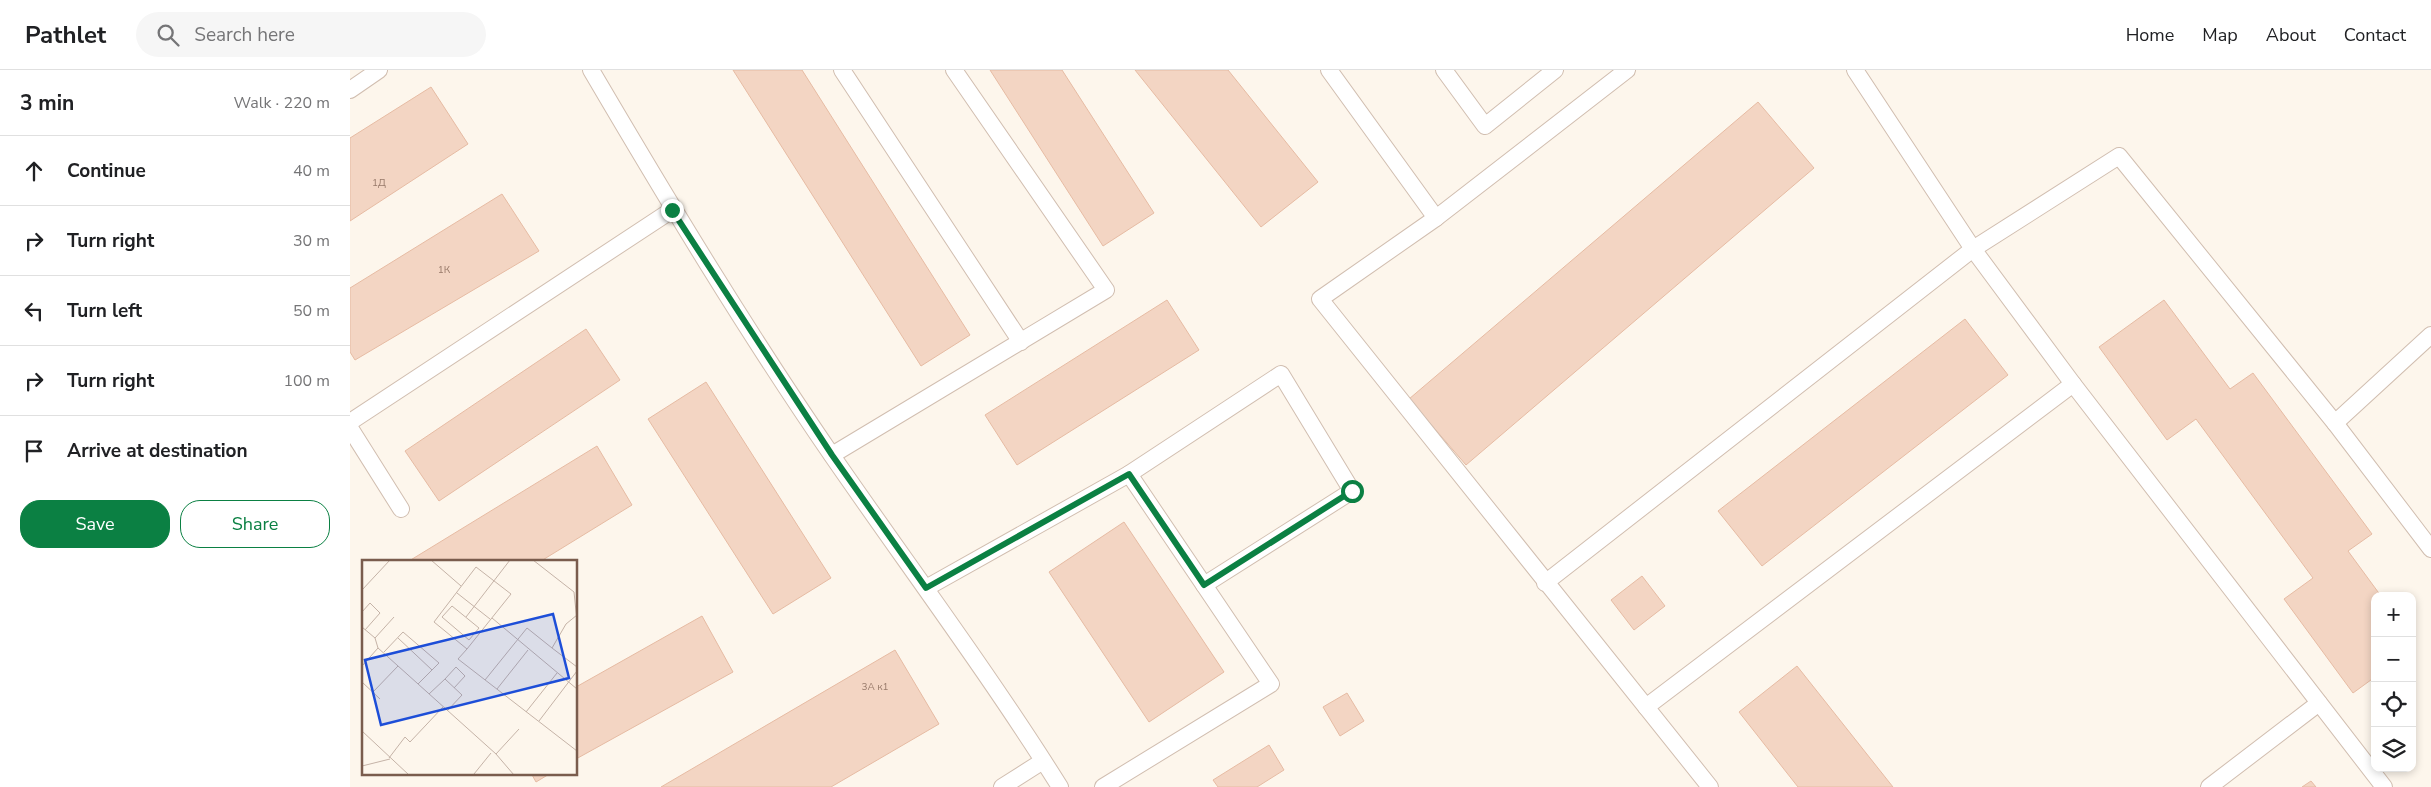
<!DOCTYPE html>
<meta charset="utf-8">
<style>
body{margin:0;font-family:"Nunito Sans",sans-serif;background:#f6f6f6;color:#202124}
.controls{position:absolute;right:15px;bottom:15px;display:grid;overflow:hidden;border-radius:10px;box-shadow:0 2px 8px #0003}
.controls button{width:45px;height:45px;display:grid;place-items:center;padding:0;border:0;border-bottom:1px solid #e0e0e0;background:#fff;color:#202124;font:25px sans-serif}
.stop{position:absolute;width:15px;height:15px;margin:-11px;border:4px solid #0b8043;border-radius:50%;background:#fff}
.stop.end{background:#0b8043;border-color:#fff;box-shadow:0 1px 5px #0008}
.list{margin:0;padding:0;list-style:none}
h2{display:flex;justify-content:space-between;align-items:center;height:65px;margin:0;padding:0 20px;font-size:21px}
h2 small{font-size:16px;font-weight:400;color:#757577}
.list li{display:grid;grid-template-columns:32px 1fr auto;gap:15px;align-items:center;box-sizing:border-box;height:70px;padding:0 20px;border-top:1px solid #e0e0e0}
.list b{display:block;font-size:19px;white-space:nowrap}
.list em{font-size:16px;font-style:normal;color:#757577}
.actions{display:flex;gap:10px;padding:15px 20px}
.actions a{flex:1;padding:11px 0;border:1px solid #0b8043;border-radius:20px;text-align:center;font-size:18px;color:#0b8043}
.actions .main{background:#0b8043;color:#fff}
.icon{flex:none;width:28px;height:28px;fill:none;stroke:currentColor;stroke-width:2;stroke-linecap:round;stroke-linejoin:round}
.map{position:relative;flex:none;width:2081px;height:717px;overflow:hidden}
header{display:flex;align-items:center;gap:30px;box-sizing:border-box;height:70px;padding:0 25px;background:#fff;border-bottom:1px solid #e0e0e0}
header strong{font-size:24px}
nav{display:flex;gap:28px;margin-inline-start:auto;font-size:18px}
.search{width:350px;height:45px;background:#f6f6f6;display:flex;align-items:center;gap:12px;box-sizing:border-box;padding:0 18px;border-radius:28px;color:#757577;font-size:19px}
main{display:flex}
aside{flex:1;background:#fff}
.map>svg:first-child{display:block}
.building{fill:#f3d5c3;stroke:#e6bba3}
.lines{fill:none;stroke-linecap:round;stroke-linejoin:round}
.service-casing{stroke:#d1beb0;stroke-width:18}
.service{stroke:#fff;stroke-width:16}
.route{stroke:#0b8043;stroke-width:6}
.labels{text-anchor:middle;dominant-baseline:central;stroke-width:4.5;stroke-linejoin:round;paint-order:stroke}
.number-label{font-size:10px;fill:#987a6a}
.inset-road{fill:none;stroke:#c5b3a7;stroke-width:1}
.view{fill:#1d4ed8;fill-opacity:0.15;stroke:#1d4ed8;stroke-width:2.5}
.inset-edge{fill:none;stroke:#7a5c4d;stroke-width:2.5}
</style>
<header>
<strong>Pathlet</strong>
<div class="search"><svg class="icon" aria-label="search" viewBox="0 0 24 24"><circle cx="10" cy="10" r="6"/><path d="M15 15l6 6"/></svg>Search here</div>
<nav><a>Home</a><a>Map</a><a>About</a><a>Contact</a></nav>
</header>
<main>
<aside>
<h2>3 min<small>Walk · 220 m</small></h2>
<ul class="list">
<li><svg class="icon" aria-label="ahead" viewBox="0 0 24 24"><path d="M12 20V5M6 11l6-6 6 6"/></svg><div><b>Continue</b></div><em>40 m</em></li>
<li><svg class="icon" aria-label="right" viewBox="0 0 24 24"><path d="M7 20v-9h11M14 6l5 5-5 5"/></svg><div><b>Turn right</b></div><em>30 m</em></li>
<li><svg class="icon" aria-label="left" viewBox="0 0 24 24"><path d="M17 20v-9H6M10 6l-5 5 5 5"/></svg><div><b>Turn left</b></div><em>50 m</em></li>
<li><svg class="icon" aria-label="right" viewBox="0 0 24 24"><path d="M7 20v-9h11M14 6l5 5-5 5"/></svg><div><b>Turn right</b></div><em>100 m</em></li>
<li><svg class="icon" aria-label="arrive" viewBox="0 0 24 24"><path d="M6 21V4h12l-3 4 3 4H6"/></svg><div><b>Arrive at destination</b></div></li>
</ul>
<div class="actions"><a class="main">Save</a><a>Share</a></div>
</aside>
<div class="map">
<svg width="2081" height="717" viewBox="0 0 2081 717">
<rect width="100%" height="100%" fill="#fdf6ec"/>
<g class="building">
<polygon points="383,0 452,0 620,265 571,296"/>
<polygon points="640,0 712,0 804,143 753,176"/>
<polygon points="785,0 878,0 968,112 911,157"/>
<polygon points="81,17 118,74 0,151 0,68"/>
<polygon points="1408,32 1464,98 1116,395 1059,329"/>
<polygon points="152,124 189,181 5,290 0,282 0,218"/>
<polygon points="817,230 849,280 667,395 635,345"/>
<polygon points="1814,230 1880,319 1903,303 2022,464 1998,481 2031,526 2025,526 2025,607 2003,623 1934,529 1963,508 1846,349 1817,370 1749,277"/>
<polygon points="1615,249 1658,305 1412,496 1368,441"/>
<polygon points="236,259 270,310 89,431 55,381"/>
<polygon points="356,312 481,508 423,544 298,349"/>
<polygon points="247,376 282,435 191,491 59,491"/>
<polygon points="774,452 874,602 799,652 699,502"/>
<polygon points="1292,506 1315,536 1284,560 1261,530"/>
<polygon points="352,546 383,602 226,689 226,617"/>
<polygon points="545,580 589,654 481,717 311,717"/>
<polygon points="1447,596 1543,717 1448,717 1389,642"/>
<polygon points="997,623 1014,651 990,666 973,637"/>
<polygon points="919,675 934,700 907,717 868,717 863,710"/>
<polygon points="181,703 201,703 186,712"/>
<polygon points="1961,711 1966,717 1952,717"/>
</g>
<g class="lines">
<g class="service-casing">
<g id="service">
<path d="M 241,0 C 318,131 397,262 483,387 C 559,497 639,604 710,717"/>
<polyline points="492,0 671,272"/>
<polyline points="979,0 1086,148"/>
<polyline points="1094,0 1135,56 1205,0"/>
<polyline points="1277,0 1086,148 970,229 1360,717"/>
<polyline points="1505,0 1623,179 1723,314 2034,717"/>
<polyline points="0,20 29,0"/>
<polyline points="0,352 322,140"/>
<polyline points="1985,353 2081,479"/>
<polyline points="0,358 51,439"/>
<polyline points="482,385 756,220 604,0"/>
<polyline points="779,404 931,304 1002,421 854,515"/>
<polyline points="1195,513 1623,179 1769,86 1985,353 2081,265"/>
<polyline points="576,518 779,404 921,614 753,717"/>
<polyline points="1296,637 1723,314"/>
<polyline points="652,717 693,691"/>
<polyline points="1859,717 1969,633"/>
</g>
</g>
<use href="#service" class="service"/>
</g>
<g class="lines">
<polyline class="route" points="322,140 482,385 576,518 779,404 854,515 1002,421"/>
</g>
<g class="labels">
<g class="number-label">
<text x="29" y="113">1Д</text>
<text x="94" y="200">1К</text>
<text x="525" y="617">3А к1</text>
</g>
</g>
<g transform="translate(12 490)">
<rect width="215" height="215" fill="#fdf6ec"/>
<path class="inset-road" d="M 69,0 L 99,26M 171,0 L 212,32 L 215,61M 0,30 L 28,0M 95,33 L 128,59M 90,46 L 117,68 L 107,80 L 80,57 ZM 0,52 L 8,43 L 18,53 L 3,70M 104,57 L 148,0M 130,58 L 215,129M 0,67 L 13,78 L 16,88 L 134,194 L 152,215M 13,78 L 32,57M 36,78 L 70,110M 190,88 L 215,107M 105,89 L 72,62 L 114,7 L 149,34 L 105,89 L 96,99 L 215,191M 22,92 L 41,72 L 77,103 L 56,124M 0,106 L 16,88M 83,119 L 94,107 L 103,116 L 92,128M 123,120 L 165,68 L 190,88 L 204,64 L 215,55M 0,122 L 18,139M 135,129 L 166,90M 11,132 L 36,106M 67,134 L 83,119 L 100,135 L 85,151M 164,152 L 195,113M 177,161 L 215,111M 0,171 L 47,215M 134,194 L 157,169M 27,198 L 43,177 L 48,182 L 81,147M 0,206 L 28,199M 112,214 L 129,193"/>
<path class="view" d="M 191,54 L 207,118 L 19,165 L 3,100 Z"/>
<rect width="215" height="215" class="inset-edge"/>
</g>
</svg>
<div class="controls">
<button>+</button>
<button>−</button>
<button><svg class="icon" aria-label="locate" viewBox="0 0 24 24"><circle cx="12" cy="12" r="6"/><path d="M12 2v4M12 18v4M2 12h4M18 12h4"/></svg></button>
<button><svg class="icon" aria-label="layers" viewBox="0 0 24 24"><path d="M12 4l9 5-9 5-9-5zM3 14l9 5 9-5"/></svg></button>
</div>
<div class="stop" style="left:1002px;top:421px"></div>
<div class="stop end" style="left:322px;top:140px"></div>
</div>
</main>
